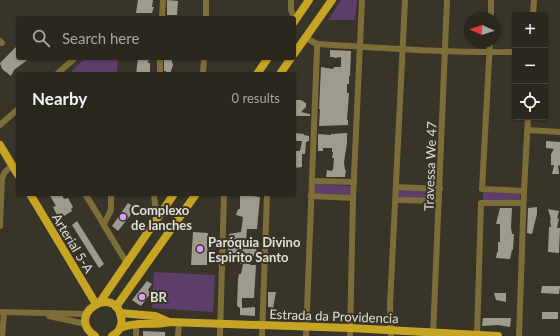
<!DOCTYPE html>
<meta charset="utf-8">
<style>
body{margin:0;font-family:Lato,sans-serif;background:#36332b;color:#f1f3f6}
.controls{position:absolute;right:12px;top:12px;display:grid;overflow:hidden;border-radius:4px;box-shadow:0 1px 3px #0004}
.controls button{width:36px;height:36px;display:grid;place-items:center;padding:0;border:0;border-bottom:1px solid #46443c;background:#2a271e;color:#f1f3f6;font:20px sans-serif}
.compass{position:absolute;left:464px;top:12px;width:36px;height:36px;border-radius:50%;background:#2a271e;box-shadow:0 1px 3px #0004;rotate:273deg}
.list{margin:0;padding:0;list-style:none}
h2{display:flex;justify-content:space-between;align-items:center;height:52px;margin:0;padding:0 16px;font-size:17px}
h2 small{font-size:13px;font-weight:400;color:#a5a5a4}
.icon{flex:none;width:22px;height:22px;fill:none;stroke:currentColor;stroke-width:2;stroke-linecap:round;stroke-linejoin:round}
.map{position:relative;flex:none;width:560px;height:336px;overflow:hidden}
.search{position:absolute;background:#2a271e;box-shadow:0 1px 3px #0004;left:16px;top:16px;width:280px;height:44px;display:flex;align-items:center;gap:10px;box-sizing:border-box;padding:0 14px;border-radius:4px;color:#a5a5a4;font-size:15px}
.panel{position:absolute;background:#2a271e;box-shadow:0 1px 3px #0004;left:16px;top:72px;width:280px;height:124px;border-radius:4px}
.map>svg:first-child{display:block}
.green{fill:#5d3e6a}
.building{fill:#9e9b8d}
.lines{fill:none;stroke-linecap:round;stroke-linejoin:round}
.minor{stroke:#7d6e39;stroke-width:6}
.major{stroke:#c5a523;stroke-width:8}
.poi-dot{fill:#da9af6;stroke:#383428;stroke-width:1.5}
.labels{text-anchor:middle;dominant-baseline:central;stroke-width:4;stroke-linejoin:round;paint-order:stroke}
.street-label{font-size:13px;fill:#e0ded6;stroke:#383428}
.poi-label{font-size:13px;font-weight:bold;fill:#e0ded6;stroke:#383428;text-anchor:start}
</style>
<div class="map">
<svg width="560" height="336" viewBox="0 0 560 336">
<rect width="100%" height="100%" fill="#383428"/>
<g class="green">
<polygon points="341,0 357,0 355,20 328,20"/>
<polygon points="85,58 118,58 117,74 69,74"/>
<polygon points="314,184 351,186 351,195 314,193"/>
<polygon points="396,187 440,189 439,201 396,200"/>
<polygon points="483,192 520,194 520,201 483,200"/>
<polygon points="154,272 215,275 213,312 152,308"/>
</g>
<g class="building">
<polygon points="138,0 153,0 152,7 154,7 152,13 136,13"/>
<polygon points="167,0 178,1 177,15 167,15"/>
<polygon points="18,45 18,58 30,58 14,70 11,76 2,69 0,63"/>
<polygon points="330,50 351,51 350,76 349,76 349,84 347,84 347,93 349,93 347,120 348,120 348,125 319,126 320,109 319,109 321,67 333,69 334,67 341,67 341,57 334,58 334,57 330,57"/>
<polygon points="138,58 149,58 148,63 150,63 150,74 136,74"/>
<polygon points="164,58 171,58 173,65 170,74 166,74 166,71 164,71"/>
<polygon points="294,100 301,100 306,103 306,107 301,112 310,114 310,116 294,116"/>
<polygon points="294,133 304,134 304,135 309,136 309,141 306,142 305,154 302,154 302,167 294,168 294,151 300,151 302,141 294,141"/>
<polygon points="347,133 347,143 344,162 345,170 346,170 345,177 326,177 327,170 332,171 332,170 333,170 334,158 332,158 333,152 332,152 332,148 323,148 323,151 318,151 318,134 331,135 331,134"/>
<polygon points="546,141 560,142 560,166 558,165 559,174 552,174 554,165 551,165 551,154 554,149 546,148"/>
<polygon points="49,194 61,194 64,199 68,198 73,207 71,209 72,211 64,216 62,215 58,217 53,207 56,206"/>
<polygon points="240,194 260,197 257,229 247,229 246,240 257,239 256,257 252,256 250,265 256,265 254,298 242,298 242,308 255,307 255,316 240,315 240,308 237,306 238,279 239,274 241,274 243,264 240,264 240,255 228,255 228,248 230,247 229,234 241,232 243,217 236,215 238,209 240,209"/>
<polygon points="128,203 136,208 118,231 112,226"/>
<polygon points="537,207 537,214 532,234 527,233 528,208"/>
<polygon points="500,208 512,208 511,227 512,234 514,234 513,250 512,250 510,259 496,258 497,252 498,252 498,242 500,242 500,224 496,224"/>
<polygon points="548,209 559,211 557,219 559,218 557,228 560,228 559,253 548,252 549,227 551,227 550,220 551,220"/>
<polygon points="77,221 104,264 99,268 72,225"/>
<polygon points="193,232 208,233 207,265 191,265"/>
<polygon points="147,281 152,284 148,290 151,293 141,306 132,300"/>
<polygon points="542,286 560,286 559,294 541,293"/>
<polygon points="268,292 276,292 273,308 268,307"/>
<polygon points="494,293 506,293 506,302 496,300"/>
<rect x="542" y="312" width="16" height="7"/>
<polygon points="483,318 511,318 510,327 498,325 482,326"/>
<polygon points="143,331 165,332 165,336 143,336"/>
</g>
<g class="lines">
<g class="minor">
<polyline points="291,0 291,10 295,20"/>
<polyline points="533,15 534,0"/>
<polyline points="162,18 163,0"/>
<polyline points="206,18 206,0"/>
<polyline points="491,18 491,0"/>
<polyline points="306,38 317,44 317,49 306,336"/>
<polyline points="0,41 2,43"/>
<polyline points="490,42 482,189 524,191"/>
<path d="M 317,44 C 383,48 449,53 515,52"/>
<polyline points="57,74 75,58"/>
<polyline points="160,74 160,58"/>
<polyline points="203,74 204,58"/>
<polyline points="0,125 18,109"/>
<polyline points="528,130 560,132"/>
<polyline points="312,181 354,182"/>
<polyline points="396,187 440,189"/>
<path d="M 85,194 C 100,217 112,240 127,263"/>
<polyline points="154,194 155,205 159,214"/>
<polyline points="311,196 353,198"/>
<polyline points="396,200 439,201"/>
<polyline points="104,224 111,210 111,194"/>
<polyline points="0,226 2,178 5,172 12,165"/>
<polyline points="0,312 87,314"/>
<polyline points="49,316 86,324"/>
<polyline points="2,336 4,313"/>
<polyline points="136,336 136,324"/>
<polyline points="178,336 179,322"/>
<polyline points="220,336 224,194"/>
<polyline points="262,336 267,194"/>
<polyline points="350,336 353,198 362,0"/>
<polyline points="391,336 390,305 405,0"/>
<polyline points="433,336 447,0"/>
<polyline points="477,336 481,203 523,203"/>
<polyline points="519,336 524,191 528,117"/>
</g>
<g class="major">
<polyline points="294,22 309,0"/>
<polyline points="294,54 332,0"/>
<polyline points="257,74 268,58"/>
<polyline points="280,74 291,58"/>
<polyline points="0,145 18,175"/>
<polyline points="30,194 96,304"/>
<polyline points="100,302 174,194"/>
<polyline points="116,307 196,194"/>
<polyline points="120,313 155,316 169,322"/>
<path d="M 120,328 C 136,321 153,326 169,322 L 350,328 L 498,336"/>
<path d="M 95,336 C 64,315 115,283 121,317 C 123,325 119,332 112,336"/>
</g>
</g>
<g class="poi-dot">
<circle cx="123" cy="217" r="4"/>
<circle cx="200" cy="249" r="4"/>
<circle cx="142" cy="297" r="4"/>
</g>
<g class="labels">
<g class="street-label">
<text transform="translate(430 166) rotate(-88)">Travessa We 47</text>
<text transform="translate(73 243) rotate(59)">Arterial 5-A</text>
<text transform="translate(334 316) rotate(2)">Estrada da Providencia</text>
</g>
<g class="poi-label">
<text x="131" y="210">Complexo<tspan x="131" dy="15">de lanches</tspan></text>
<text x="208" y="242">Paróquia Divino<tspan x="208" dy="15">Espirito Santo</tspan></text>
<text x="150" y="297">BR</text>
</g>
</g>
</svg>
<div class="controls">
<button>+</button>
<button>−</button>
<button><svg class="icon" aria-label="locate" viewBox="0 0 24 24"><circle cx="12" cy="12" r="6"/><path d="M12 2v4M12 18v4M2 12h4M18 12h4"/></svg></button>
</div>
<svg class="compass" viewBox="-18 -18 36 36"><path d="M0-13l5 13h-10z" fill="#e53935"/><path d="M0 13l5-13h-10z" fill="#a5a5a4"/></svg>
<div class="search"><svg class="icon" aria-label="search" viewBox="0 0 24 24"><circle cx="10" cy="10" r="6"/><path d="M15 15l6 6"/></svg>Search here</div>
<section class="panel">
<h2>Nearby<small>0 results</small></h2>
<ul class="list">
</ul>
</section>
</div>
